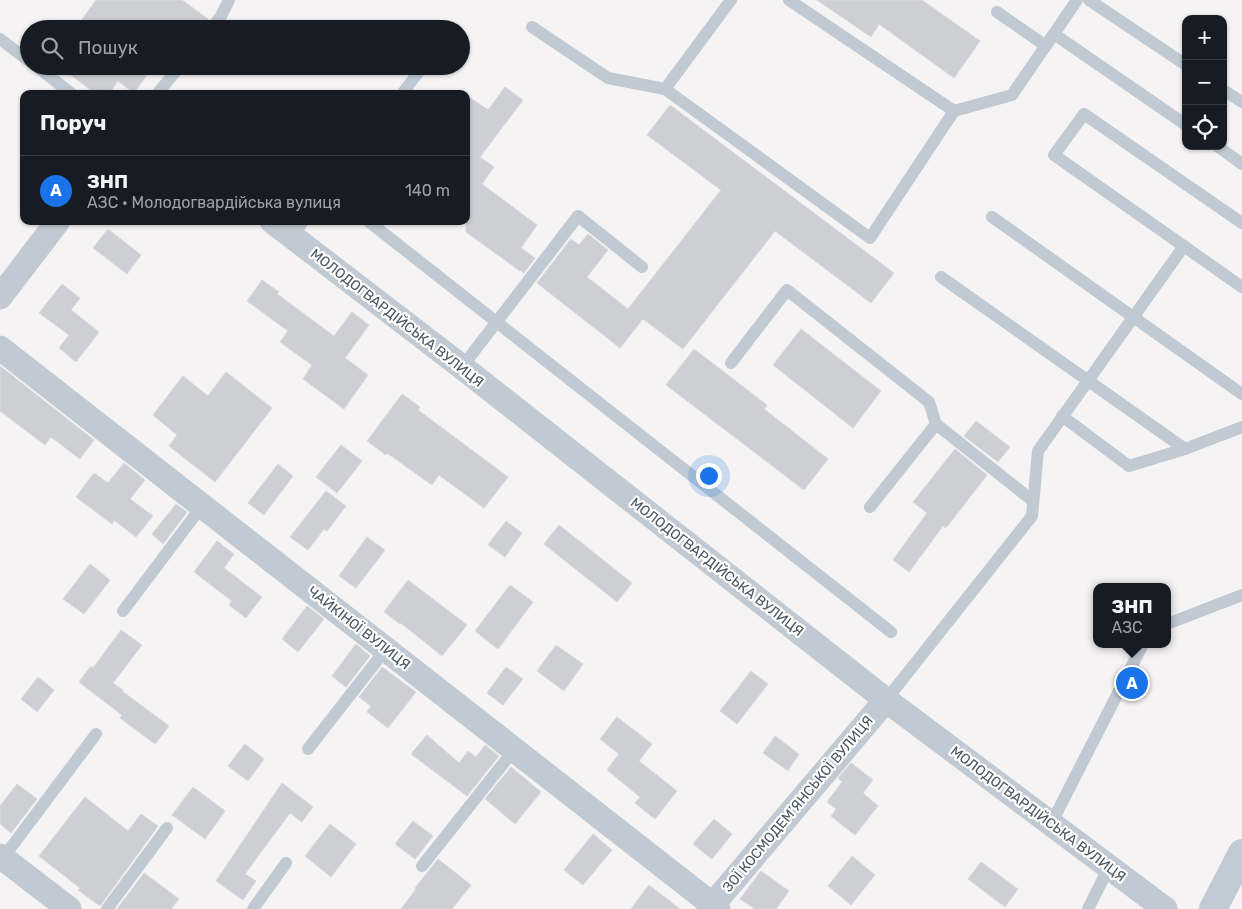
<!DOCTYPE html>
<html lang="uk">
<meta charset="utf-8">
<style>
body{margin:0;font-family:Rubik,sans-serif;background:#242831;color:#f1f3f6}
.controls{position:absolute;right:15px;top:15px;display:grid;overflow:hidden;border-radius:10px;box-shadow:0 1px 4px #0004}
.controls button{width:45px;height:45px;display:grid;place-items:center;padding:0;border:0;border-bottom:1px solid #363941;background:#171b24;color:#f1f3f6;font:25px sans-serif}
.you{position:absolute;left:708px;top:475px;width:18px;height:18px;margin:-12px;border:4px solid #fff;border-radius:50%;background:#1a73e8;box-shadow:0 0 0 8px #1a73e833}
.badge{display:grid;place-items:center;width:32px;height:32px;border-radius:50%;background:#1a73e8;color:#fff;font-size:16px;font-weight:700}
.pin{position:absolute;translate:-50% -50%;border:2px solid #fff;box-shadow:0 1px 5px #0006}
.popup{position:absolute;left:1093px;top:583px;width:78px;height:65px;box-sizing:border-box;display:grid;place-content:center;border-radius:10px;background:#171b24;filter:drop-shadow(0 1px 4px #0005);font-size:16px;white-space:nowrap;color:#9ea1a6}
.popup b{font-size:19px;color:#f1f3f6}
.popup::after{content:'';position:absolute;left:50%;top:100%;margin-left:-10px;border:10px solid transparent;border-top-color:#171b24}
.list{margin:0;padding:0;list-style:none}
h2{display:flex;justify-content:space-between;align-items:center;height:65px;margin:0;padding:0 20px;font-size:21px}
h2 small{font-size:16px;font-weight:400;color:#9ea1a6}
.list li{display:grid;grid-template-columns:32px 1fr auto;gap:15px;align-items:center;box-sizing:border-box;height:70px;padding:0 20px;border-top:1px solid #363941}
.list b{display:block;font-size:19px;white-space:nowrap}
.list p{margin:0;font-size:16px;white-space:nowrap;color:#9ea1a6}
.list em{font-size:16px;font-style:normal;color:#9ea1a6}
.icon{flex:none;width:28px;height:28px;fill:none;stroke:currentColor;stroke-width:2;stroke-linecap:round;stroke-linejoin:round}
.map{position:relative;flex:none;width:1242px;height:909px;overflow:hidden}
.search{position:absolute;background:#171b24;box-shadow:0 1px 4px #0004;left:20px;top:20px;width:450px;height:55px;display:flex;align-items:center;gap:12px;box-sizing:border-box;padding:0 18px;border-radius:28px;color:#9ea1a6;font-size:19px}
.panel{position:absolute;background:#171b24;box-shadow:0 1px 4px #0004;left:20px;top:90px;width:450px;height:135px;border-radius:10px}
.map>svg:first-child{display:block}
.building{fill:#cdcfd5;stroke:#d7d9de}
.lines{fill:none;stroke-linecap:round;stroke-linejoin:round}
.lane{stroke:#c1cad2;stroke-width:12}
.street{stroke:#c1cad2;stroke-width:25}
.secondary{stroke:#c1cbd6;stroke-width:28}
.labels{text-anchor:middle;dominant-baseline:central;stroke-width:4.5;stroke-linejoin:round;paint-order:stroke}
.street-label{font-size:14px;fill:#4a5661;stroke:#fff}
</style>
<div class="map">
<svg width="1242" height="909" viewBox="0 0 1242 909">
<rect width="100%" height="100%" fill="#f5f3f3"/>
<g class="building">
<polygon points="96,0 182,0 208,19 200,29 75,29"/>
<polygon points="817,0 922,0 980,41 954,78 879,24 871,37"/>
<polygon points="59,66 153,66 134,93 118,81 109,94 96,94"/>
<polygon points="505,87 523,100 480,157 494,167 482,184 537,225 521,248 535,258 524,273 520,270 520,271 466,232 466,95 488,110"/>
<polygon points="670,105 894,273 871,303 775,231 683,349 643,319 620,348 537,283 571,239 579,245 588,234 608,250 587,277 628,309 721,190 647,135"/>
<polygon points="108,229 141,255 127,274 93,248"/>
<polygon points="262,280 279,292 277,294 334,336 352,312 369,325 345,358 368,375 344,409 303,379 312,365 280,342 288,331 247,301"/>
<polygon points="62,284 80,298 71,310 99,332 76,362 59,348 69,335 39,313"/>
<polygon points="801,329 881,391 853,428 773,365"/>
<polygon points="694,349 767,405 764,409 828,459 804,490 666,385"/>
<polygon points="0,366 94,440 80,459 51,437 45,445 0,411"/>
<polygon points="226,372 272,408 215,482 169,446 177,435 153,415 183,376 208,396"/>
<polygon points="402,394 420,407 418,410 508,477 484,508 439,475 432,485 387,453 386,455 367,441"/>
<polygon points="976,421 1010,447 998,462 964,436"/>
<polygon points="341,445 362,461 337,493 316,477"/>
<polygon points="955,449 987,475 946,528 943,526 909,572 893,560 927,513 913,502"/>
<polygon points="124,463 145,480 130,499 153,516 136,537 114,520 112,524 76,497 94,473 108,483"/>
<polygon points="278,464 293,476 264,515 248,503"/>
<polygon points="326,491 346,506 327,531 324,529 308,550 290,537"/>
<polygon points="176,504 187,512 163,544 152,534"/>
<polygon points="506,521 522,533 505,557 488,545"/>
<polygon points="559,525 632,583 617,602 544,544"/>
<polygon points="367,537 385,550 356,588 339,576"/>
<polygon points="217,541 234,554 224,568 262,597 246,618 229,605 232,601 194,572"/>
<polygon points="90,564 110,580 84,614 63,599"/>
<polygon points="408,580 467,625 442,656 401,623 400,624 384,612"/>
<polygon points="510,585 533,602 498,649 475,631"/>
<polygon points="307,606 324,619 298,652 282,639"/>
<polygon points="121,630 142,645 113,683 123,690 122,691 169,726 155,744 120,718 122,715 79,682 91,666 93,668"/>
<polygon points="356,644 370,656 346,687 332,676"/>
<polygon points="556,645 583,664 564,691 537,671"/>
<polygon points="382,667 416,692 388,728 367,712 371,706 359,697"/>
<polygon points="506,667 523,679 503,705 487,693"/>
<polygon points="751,671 768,684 737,724 720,711"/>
<polygon points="38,677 54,690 37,712 21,699"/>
<polygon points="617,717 652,744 639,761 677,791 655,819 635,803 640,797 607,770 619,754 600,739"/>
<polygon points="427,735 459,763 468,751 476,757 485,745 499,756 467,796 411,754"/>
<polygon points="775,736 799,754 788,771 763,753"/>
<polygon points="245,744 264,759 248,781 228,766"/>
<polygon points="851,763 873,780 863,793 878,806 855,835 831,816 836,809 827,802 842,782 838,778"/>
<polygon points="511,767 541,792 515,824 485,799"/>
<polygon points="282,783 313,807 302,822 290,813 245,874 256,881 243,900 216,881"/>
<polygon points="17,784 37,799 11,833 0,824 0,806"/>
<polygon points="193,787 225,811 205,839 172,815"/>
<polygon points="85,797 128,831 141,814 158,826 100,906 78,890 80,888 39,856"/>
<polygon points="714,819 732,834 712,859 693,844"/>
<polygon points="413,821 433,836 415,859 395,844"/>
<polygon points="330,824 356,844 331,877 305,856"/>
<polygon points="593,834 612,850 583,885 564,870"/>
<polygon points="852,856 875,875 851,905 828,886"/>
<polygon points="438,859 471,885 452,909 401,909 416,889 415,888"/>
<polygon points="981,862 1018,889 1005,907 968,879"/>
<polygon points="761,871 789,891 776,909 755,909 740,899"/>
<polygon points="144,873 179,899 171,909 117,909"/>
<polygon points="649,885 680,909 631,909"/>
</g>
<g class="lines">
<g class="lane">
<polyline points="731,0 665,89 870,238 954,111 1012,95 1077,0"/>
<polyline points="789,0 954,111"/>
<polyline points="1089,0 1186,65"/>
<polyline points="997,12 1046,46"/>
<polyline points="532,27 608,78 665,89"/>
<polyline points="211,29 221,16 229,0"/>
<polyline points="1054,34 1186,125"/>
<polyline points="0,39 29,61"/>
<polyline points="36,66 72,94"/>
<polyline points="1223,90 1242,102"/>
<polyline points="157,94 180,66"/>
<polyline points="402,94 423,66"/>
<polyline points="1217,146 1242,164"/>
<polyline points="992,217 1242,394"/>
<polyline points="368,221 891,632"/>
<polyline points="1242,223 1084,114 1054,155 1242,287"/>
<polyline points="292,237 303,221"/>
<polyline points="941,277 1185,449"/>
<polyline points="731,363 787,290 929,402 936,424 1033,501"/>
<polyline points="462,367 578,216 642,267"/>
<polyline points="1062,416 1129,466 1185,449 1242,427"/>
<polyline points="870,507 936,424"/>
<polyline points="123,611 202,506"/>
<polyline points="1167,624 1242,595"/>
<polyline points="886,700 1032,516 1038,451 1184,246"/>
<polyline points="308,749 386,649"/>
<polyline points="1051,824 1143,644"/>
<polyline points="3,858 96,734"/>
<polyline points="422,866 514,750"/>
<polyline points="107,909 167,828"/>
<polyline points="253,909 286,863"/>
<polyline points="1088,909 1109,867"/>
</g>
<g class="street">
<polyline points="272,221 462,367 886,700 1165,909"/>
<polyline points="0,297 58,221"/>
<polyline points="0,348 718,909"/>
<polyline points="0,856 69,909"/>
<polyline points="709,909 886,700"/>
</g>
<polyline class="secondary" points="1213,909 1242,853"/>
</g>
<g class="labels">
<g class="street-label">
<text transform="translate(397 318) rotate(38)">МОЛОДОГВАРДІЙСЬКА ВУЛИЦЯ</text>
<text transform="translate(717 567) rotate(38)">МОЛОДОГВАРДІЙСЬКА ВУЛИЦЯ</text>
<text transform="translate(359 628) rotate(38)">ЧАЙКІНОЇ ВУЛИЦЯ</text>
<text transform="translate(798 804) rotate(-50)">ЗОЇ КОСМОДЕМ’ЯНСЬКОЇ ВУЛИЦЯ</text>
<text transform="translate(1038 814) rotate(37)">МОЛОДОГВАРДІЙСЬКА ВУЛИЦЯ</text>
</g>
</g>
</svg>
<div class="controls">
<button>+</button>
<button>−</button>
<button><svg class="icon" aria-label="locate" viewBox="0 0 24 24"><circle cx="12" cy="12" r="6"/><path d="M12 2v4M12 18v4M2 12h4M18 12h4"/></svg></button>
</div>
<div class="you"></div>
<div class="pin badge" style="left:1132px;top:683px">A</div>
<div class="popup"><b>ЗНП</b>АЗС</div>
<div class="search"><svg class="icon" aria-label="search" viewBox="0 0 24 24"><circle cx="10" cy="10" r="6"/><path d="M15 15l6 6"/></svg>Пошук</div>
<section class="panel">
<h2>Поруч<small></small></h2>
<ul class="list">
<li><span class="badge">A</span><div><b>ЗНП</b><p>АЗС · Молодогвардійська вулиця</p></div><em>140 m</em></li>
</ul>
</section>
</div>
